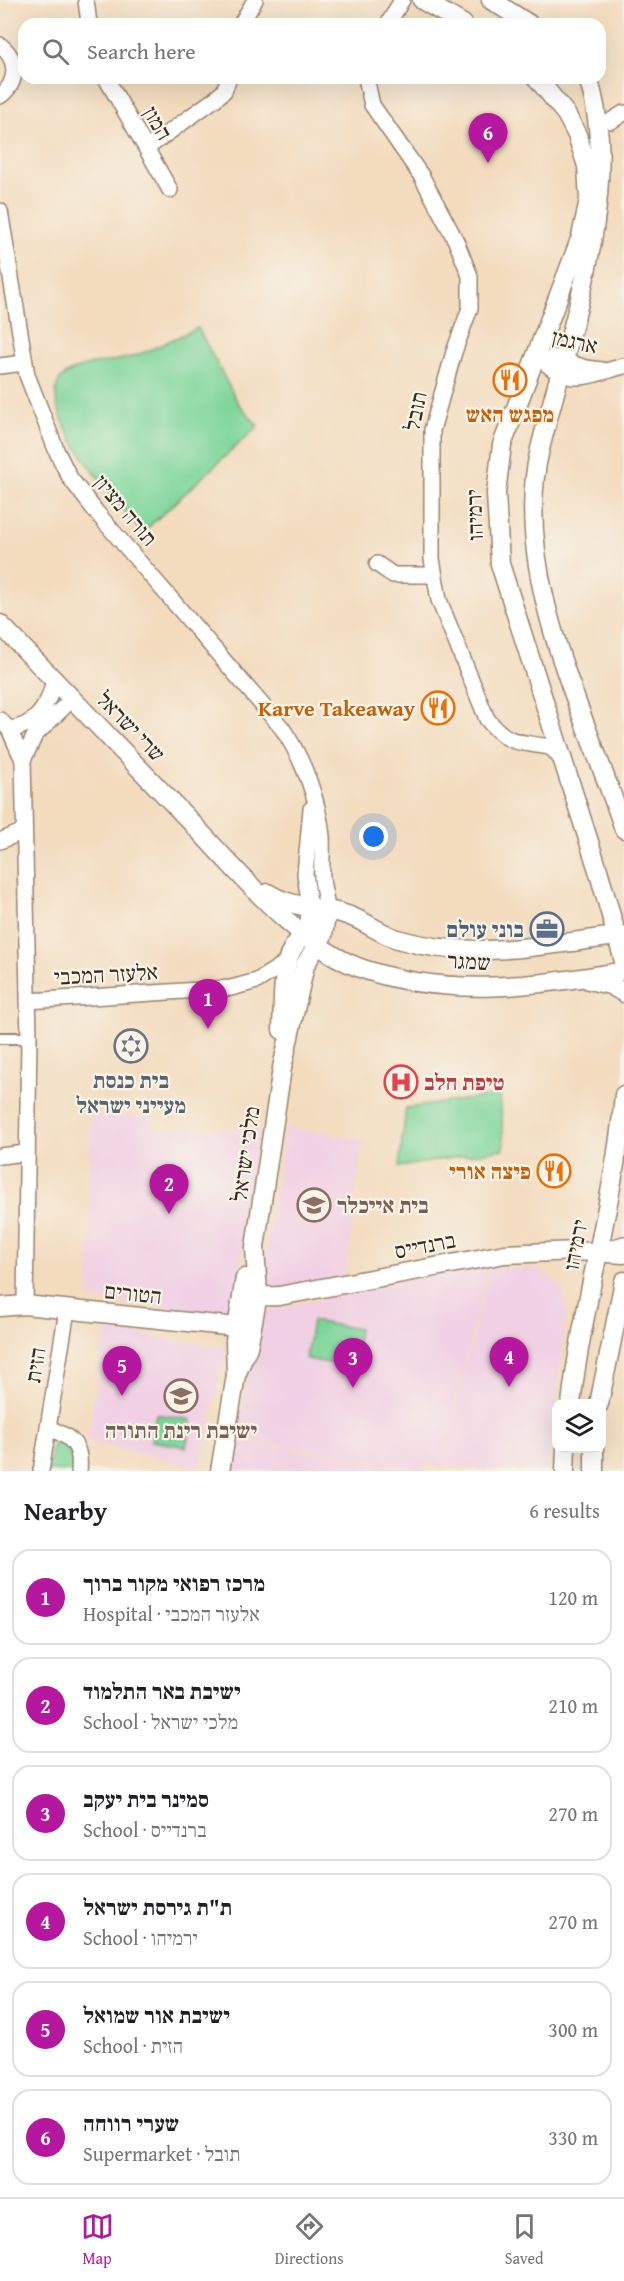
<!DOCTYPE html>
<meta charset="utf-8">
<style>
body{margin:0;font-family:"Gentium Book Plus","Frank Ruhl Libre",serif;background:#f2f2f2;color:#202124}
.controls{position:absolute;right:18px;bottom:18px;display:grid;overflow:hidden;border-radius:12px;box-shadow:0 6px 24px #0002}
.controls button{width:54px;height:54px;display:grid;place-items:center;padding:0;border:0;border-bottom:2px solid #e0e0e0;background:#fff;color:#202124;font:30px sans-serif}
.you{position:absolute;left:374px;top:837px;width:21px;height:21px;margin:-15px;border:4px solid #fff;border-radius:50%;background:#1a73e8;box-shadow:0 0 0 9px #1a73e833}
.badge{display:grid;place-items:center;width:39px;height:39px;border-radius:50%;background:#b5179e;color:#fff;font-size:20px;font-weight:700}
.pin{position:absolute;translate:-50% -50px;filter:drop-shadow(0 2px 3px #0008)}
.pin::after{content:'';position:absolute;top:32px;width:21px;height:18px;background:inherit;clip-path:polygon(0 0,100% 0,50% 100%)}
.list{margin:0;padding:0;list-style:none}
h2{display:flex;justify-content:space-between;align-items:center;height:78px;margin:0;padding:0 24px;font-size:26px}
h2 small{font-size:20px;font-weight:400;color:#757577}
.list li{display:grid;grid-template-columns:39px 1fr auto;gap:18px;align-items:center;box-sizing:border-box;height:96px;margin:0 12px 12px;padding:0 12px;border:2px solid #e0e0e0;border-radius:18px}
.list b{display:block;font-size:22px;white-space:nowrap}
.list p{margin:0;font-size:20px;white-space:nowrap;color:#757577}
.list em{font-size:20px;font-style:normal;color:#757577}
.icon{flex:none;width:33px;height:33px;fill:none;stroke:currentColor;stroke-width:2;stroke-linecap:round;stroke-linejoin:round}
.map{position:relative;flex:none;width:624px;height:1471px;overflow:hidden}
.search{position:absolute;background:#fff;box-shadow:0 6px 24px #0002;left:18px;right:18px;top:18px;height:66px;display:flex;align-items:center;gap:15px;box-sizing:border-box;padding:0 21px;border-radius:18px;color:#757577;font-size:22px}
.sheet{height:726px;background:#fff}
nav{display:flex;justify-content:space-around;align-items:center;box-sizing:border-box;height:84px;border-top:2px solid #e0e0e0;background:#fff;font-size:16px;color:#757577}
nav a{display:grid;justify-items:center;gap:3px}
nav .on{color:#b5179e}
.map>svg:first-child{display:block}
.built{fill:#f1d0e3}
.green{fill:#7dd59a;stroke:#5c805c;stroke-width:1.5}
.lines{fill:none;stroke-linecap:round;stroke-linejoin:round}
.pedestrian-casing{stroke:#97826e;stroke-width:14}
.minor-casing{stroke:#97826e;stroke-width:18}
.tertiary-casing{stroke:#97826e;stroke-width:21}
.pedestrian{stroke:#fff;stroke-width:10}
.minor{stroke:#fff;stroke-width:15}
.tertiary{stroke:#fff;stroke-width:18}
.labels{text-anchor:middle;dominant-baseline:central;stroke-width:4.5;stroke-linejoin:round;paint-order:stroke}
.street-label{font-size:22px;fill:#3b2a1e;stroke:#f7f3e8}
.food-label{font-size:22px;font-weight:bold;fill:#c56008;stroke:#f7f3e8;text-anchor:end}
.service-label{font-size:22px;font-weight:bold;fill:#4e5e75;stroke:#f7f3e8;text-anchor:end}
.worship-label{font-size:22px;font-weight:bold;fill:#5b616d;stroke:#f7f3e8}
.health-label{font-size:22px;font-weight:bold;fill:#be3a42;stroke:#f7f3e8;text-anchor:start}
.education-label{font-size:22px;font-weight:bold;fill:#785e54;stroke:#f7f3e8;text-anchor:start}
</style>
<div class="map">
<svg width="624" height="1471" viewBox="0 0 624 1471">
<rect width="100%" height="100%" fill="#f7f3e8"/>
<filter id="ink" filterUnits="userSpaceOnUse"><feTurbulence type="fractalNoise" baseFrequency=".0167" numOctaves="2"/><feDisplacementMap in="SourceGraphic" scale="12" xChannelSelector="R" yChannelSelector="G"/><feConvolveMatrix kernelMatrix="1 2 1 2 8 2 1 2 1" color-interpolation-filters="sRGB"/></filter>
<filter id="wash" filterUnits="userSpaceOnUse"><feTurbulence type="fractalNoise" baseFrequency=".008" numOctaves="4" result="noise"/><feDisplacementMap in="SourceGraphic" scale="24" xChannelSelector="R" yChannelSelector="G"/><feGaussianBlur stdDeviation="1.35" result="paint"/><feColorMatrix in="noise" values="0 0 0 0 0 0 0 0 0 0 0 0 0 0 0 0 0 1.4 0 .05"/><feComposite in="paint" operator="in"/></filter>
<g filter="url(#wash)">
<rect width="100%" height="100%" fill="#f3dbbe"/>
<g class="built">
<polygon points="90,1115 153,1116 153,1129 260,1130 233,1316 89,1298"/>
<polygon points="285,1127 363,1140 345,1280 286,1289 271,1287 264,1282 262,1271"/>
<polygon points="488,1268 440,1465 425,1465 421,1470 237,1437 260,1312 421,1278"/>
<polygon points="533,1268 546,1274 561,1286 567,1310 548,1471 513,1471 441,1465 490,1269"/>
<polygon points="106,1329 227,1348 200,1467 87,1441"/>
<polygon points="237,1439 411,1470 230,1471"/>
</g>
<g class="green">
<path d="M 198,328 L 238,403 L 258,426 L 142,533 C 123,508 26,402 65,375 C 86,361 108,364 131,357 C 154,350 176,337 198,328 Z"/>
<polygon points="500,1095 504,1149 399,1167 406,1108"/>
<polygon points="312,1321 359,1329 353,1367 306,1359"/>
<polygon points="156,1414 191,1420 186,1447 151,1441"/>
<polygon points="56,1441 66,1441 72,1452 74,1471 48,1471 51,1449"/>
</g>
</g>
<g filter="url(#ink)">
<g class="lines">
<g class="pedestrian-casing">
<polyline id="pedestrian" points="0,1038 29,1038"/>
</g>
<g class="minor-casing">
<g id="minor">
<polyline points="86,0 89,24"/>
<polyline points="241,24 255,0"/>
<polyline points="388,24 402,0"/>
<path d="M 0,45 C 18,59 19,82 0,96"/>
<polyline points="106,78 170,190"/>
<path d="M 366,78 L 372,105 L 422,177 L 456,241 L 470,276 L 470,308 L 454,352 L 432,430 L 432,559 L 439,600 L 487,719 C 509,746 518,741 549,747 L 554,750 L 563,762"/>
<polyline points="611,121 624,113"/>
<polyline points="147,148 215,99 224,91 229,78"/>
<path d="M 0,211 L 27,375 L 57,452 L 70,478 L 97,513 L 282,728 C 303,759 318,798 322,836 C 323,850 321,864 322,878 C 323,889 326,899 327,910"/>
<path d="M 538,355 C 567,389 586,376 624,366"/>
<polyline points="553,357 586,368 602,370"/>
<polyline points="0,366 24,363"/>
<polyline points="377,564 393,575 434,575"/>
<polyline points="0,720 9,729 23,760"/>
<path d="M 9,729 C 36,727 49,704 54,680"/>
<polyline points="0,841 24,831"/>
<polyline points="310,908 305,874 311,809"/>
<polyline points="28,1001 231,988 257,981 287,962"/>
<polyline points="0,1156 26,1153"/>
<polyline points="599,1252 624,1244"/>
<polyline points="25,1305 29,1038 23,760 35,735 72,699"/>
<path d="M 48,1428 C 71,1436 82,1445 79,1471"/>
<polyline points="41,1471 67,1310"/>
</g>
</g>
<g class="tertiary-casing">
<g id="tertiary">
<polyline points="422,0 463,24"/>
<polyline points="491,0 529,24"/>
<polyline points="537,78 566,114 577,135 587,166 589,200 581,237 502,445 496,493 500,564 598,870 624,961"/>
<path d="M 588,78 C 624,189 568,335 540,449 C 510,571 585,714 624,829"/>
<path d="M 0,624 C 63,689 126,755 189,820 C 235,868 300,948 363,969 C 447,998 539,986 624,971"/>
<path d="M 268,893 C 293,909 320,906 347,915 C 366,921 381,935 401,940 C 473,961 551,944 624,935"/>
<polyline points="589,980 610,985 624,993"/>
<path d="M 282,1030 C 283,1007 282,981 288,959 C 294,937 313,935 310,908"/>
<path d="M 245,1279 C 247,1297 264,1297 279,1296 L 505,1254 L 576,1251 L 624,1254"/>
<polyline points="0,1307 25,1305 236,1327"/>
<polyline points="236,1375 248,1347 258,1295 255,1247 282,1068 305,965 323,935 327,910"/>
<path d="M 571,1404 C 583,1300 615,1199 624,1095"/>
<polyline points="599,1404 624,1281"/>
<polyline points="220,1471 236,1375 235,1341 245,1278"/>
<polyline points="565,1471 566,1448"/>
<polyline points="594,1471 594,1448"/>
</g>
</g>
<use href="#pedestrian" class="pedestrian"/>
<use href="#minor" class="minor"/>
<use href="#tertiary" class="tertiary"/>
</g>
</g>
<defs>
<g id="restaurant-ring" transform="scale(1.725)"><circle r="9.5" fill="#f7f3e8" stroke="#e8710a" stroke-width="1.5"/><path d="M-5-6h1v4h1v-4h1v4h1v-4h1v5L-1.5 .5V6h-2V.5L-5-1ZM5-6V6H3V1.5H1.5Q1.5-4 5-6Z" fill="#e8710a"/></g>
<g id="office-ring" transform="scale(1.725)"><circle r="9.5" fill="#f7f3e8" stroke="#5c6f8a" stroke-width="1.5"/><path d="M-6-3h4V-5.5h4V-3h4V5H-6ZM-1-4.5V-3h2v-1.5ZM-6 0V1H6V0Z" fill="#5c6f8a"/></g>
<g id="synagogue-ring" transform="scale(1.725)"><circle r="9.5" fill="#f7f3e8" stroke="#6b7280" stroke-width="1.5"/><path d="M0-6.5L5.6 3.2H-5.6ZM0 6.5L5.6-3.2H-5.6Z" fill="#6b7280"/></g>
<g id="hospital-ring" transform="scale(1.725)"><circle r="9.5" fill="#f7f3e8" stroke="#e0444e" stroke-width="1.5"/><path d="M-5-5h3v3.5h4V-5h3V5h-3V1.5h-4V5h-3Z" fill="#e0444e"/></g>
<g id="school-ring" transform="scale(1.725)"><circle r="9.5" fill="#f7f3e8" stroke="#8d6e63" stroke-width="1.5"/><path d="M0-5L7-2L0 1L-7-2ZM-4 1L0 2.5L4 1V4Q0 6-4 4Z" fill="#8d6e63"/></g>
</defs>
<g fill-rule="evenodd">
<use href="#restaurant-ring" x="510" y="380"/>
<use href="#restaurant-ring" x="438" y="708"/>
<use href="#office-ring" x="547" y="929"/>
<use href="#synagogue-ring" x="131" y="1046"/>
<use href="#hospital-ring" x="401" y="1082"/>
<use href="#restaurant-ring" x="554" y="1171"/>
<use href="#school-ring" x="314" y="1205"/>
<use href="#school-ring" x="181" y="1396"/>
</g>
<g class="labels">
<g class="street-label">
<text transform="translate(158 123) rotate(60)">המון</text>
<text transform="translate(575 341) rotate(13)">ארגמן</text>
<text transform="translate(415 411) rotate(-78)">תובל</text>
<text transform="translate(126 510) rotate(50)">תורה מציון</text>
<text transform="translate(474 515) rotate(-92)">ירמיהו</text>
<text transform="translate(131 726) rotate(46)">שרי ישראל</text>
<text transform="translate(469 961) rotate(3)">שמגר</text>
<text transform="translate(106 974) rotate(-3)">אלעזר המכבי</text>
<text transform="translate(245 1154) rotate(-82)">מלכי ישראל</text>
<text transform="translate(425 1245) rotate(-11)">ברנדייס</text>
<text transform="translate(575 1245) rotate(-79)">ירמיהו</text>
<text transform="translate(133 1293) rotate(6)">הטורים</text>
<text transform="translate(35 1365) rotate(-81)">הזית</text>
</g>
<g class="food-label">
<text x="510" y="414" text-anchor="middle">מפגש האש</text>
<text x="415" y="708">Karve Takeaway</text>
<text x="531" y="1171">פיצה אורי</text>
</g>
<g class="service-label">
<text x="524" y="929">בוני עולם</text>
</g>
<g class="worship-label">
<text x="131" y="1080">בית כנסת<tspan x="131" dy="25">מעייני ישראל</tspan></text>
</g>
<g class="health-label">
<text x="424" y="1082">טיפת חלב</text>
</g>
<g class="education-label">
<text x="337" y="1205">בית אייכלר</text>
<text x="181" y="1430" text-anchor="middle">ישיבת רינת התורה</text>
</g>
</g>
</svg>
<div class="controls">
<button><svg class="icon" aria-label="layers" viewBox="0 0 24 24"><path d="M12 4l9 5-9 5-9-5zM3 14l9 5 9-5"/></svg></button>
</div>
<div class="you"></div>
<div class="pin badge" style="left:208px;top:1029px">1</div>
<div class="pin badge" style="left:169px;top:1214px">2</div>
<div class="pin badge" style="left:353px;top:1388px">3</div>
<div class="pin badge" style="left:509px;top:1387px">4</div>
<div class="pin badge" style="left:122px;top:1396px">5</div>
<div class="pin badge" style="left:488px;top:163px">6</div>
<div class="search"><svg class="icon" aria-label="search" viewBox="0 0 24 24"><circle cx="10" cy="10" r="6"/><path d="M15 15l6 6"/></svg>Search here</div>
</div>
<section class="sheet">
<h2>Nearby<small>6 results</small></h2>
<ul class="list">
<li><span class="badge">1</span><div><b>מרכז רפואי מקור ברוך</b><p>Hospital · אלעזר המכבי</p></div><em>120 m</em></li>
<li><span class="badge">2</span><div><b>ישיבת באר התלמוד</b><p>School · מלכי ישראל</p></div><em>210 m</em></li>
<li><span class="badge">3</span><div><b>סמינר בית יעקב</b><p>School · ברנדייס</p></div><em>270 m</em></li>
<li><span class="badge">4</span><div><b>ת&quot;ת גירסת ישראל</b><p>School · ירמיהו</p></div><em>270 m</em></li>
<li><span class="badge">5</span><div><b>ישיבת אור שמואל</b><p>School · הזית</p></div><em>300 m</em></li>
<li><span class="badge">6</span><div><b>שערי רווחה</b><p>Supermarket · תובל</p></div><em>330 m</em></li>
</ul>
</section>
<nav>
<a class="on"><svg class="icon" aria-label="map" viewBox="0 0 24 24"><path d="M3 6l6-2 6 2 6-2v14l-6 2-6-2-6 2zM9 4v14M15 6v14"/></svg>Map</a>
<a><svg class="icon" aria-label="directions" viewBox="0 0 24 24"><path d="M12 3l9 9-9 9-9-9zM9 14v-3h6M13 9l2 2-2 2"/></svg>Directions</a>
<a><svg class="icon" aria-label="saved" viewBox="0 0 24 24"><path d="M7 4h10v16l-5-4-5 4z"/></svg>Saved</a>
</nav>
